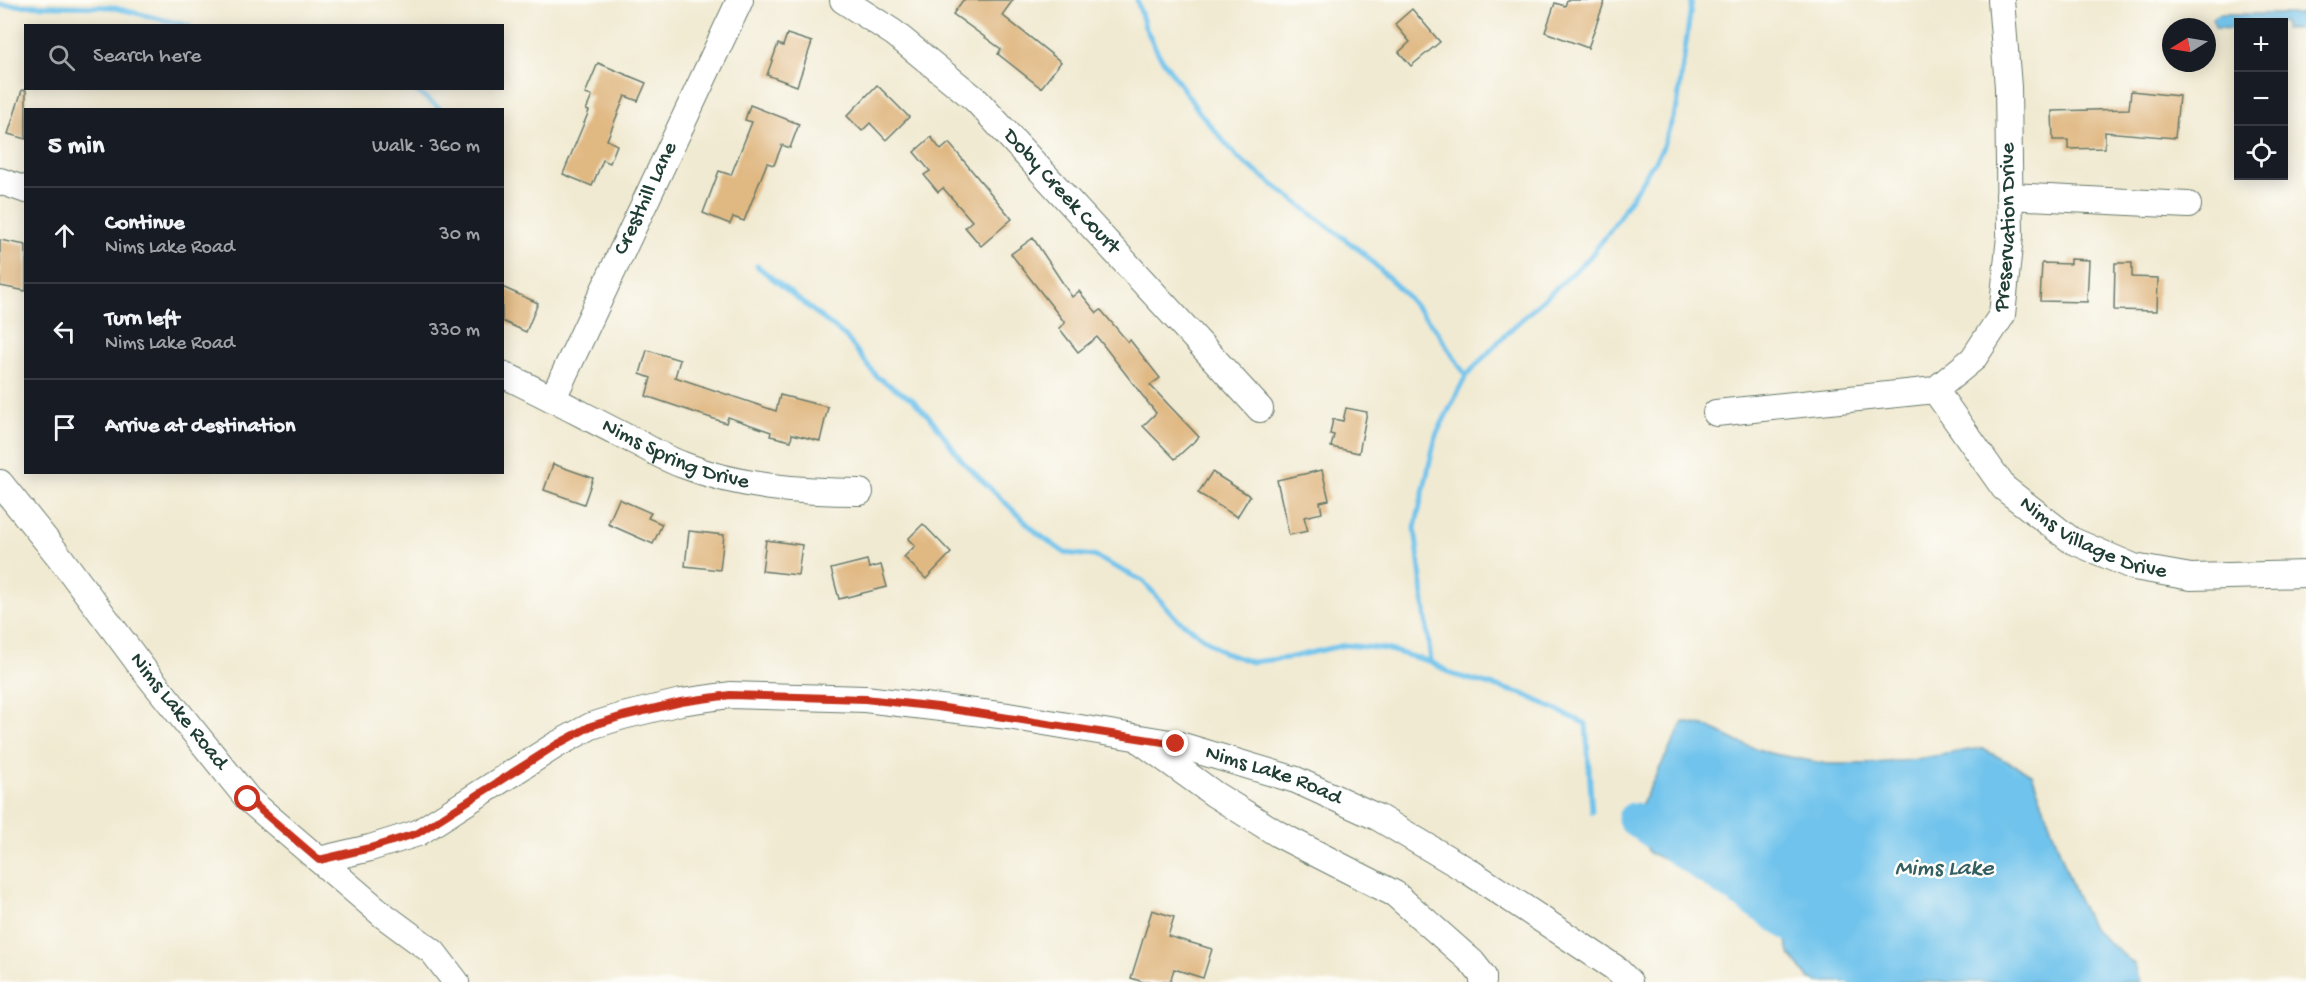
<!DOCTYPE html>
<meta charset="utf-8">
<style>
body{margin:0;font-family:"Gochi Hand",sans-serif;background:#20242c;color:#f1f3f6}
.controls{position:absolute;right:18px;top:18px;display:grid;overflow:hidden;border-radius:0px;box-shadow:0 3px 15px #0003}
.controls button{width:54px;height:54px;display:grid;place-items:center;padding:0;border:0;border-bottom:2px solid #363941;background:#171b24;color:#f1f3f6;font:30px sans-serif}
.compass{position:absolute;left:2162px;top:18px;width:54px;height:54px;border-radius:50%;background:#171b24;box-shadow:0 3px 15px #0003;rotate:259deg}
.stop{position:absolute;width:18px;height:18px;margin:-14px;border:4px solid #c8321e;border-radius:50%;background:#fff}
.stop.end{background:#c8321e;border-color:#fff;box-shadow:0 2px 6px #0008}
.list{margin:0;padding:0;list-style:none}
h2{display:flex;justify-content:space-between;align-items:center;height:78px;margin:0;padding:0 24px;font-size:26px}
h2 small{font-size:20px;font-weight:400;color:#9ea1a6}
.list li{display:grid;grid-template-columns:39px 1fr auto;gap:18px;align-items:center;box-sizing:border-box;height:96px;padding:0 24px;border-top:2px solid #363941}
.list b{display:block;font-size:22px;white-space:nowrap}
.list p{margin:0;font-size:20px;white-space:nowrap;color:#9ea1a6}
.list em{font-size:20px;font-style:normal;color:#9ea1a6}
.icon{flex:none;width:33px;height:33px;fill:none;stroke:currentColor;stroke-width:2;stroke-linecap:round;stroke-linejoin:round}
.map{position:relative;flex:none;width:2306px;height:982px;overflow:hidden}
.search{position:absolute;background:#171b24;box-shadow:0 3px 15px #0003;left:24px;top:24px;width:480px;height:66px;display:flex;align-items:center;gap:15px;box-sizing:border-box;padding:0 21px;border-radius:0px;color:#9ea1a6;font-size:22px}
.panel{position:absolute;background:#171b24;box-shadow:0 3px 15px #0003;left:24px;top:108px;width:480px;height:366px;border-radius:0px}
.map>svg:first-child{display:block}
.water{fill:#70c3ec;stroke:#488090;stroke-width:1.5}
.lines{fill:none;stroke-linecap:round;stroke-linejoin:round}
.stream{stroke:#70c3ec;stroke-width:5}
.river{stroke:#70c3ec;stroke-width:33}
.building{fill:#e0b882}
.minor-casing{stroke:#687a6b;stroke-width:28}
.minor{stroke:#fff;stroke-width:26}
.route{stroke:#c8321e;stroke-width:8}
.labels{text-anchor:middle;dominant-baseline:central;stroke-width:5;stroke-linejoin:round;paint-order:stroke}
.street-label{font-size:22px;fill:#1f3d34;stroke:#fdfcf7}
.water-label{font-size:24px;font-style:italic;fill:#335e62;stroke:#fdfcf7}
</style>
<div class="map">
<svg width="2306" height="982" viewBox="0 0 2306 982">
<rect width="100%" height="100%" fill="#fdfcf7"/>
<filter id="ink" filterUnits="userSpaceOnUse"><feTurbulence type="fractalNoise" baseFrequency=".0167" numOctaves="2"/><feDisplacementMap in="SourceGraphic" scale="12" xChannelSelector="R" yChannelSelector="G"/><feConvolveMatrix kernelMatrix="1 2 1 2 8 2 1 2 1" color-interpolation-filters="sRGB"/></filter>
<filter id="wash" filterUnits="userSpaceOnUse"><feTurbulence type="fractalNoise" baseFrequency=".008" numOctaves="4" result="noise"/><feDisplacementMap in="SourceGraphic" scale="24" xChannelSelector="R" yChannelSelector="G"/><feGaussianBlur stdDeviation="1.35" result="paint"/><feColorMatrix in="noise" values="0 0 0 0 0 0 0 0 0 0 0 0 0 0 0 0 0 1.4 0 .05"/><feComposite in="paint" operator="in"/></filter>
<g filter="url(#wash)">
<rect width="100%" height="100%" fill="#f1ead2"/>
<g class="water">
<polygon points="2219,14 2306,14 2306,29 2284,29 2284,22 2238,22 2238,29 2215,28 2213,18"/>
<polygon points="1683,722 1709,727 1738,742 1769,753 1827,764 1863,764 1911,760 1981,748 2032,774 2073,888 2092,928 2135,965 2140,982 1817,982 1809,979 1789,953 1782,926 1754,892 1649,853 1634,819"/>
</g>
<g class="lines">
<g class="stream">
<polyline points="1137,0 1145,27 1158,53 1200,113 1238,158 1362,252 1400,289 1435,328 1466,376"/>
<polyline points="0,5 111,7 189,26"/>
<polyline points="412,88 442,110"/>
<polyline points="757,266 846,337 877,377 912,399 934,422 963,462 1037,533 1065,553 1094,556 1143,581 1176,618 1223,652 1251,662 1288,658 1345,645 1386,649 1431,662 1454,675 1523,694 1586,724 1592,812"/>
<polyline points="1431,662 1415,528 1436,435 1466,376 1510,330 1588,259 1610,231 1661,151 1677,107 1692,0"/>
</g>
<polyline class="river" points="1634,819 1875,982"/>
</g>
<g id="blocks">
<g class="building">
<polygon points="963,0 1013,0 1002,15 1061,62 1041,88 998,54 1001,49 953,14"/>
<polygon points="1567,0 1605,0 1588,48 1545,32 1555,3 1565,6"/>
<polygon points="1412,9 1440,42 1411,66 1399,52 1410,42 1395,24"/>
<polygon points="787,34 812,42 797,86 767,75 778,44 783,46"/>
<polygon points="598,63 646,83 638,101 625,96 607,140 617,145 610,163 603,160 592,186 563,174 589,111 586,110 592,96 585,94"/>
<polygon points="877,85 909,117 886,140 870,123 862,131 847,116"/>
<polygon points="22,90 26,90 26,139 8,134"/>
<polygon points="2131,91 2179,96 2175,138 2105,132 2105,148 2068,149 2068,140 2053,140 2052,111 2129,109"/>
<polygon points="750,105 799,124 790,148 782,145 774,165 767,163 744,221 733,217 730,224 703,213 719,171 731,175 752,122 745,120"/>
<polygon points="931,137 941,150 949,143 1012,219 981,246 965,227 972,221 943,188 938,192 924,175 930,171 914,152"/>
<polygon points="1033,238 1072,297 1079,291 1097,313 1101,310 1128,342 1130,340 1160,378 1150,385 1199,437 1175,459 1143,426 1156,413 1097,337 1078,352 1059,328 1065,323 1011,254"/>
<polygon points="0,240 26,245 26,291 0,286"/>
<polygon points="2070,259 2089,260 2087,302 2040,301 2042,263 2070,264"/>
<polygon points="2115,263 2132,263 2132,277 2158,278 2157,311 2114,310"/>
<polygon points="502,287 538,303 526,332 502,321"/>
<polygon points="647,350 680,360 675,377 776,411 780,395 828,407 820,441 792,434 791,441 770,436 771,432 728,417 726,423 646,396 651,378 640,374"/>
<polygon points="1346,408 1367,412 1359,453 1331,447 1334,435 1330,434 1333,419 1343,421"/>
<polygon points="553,464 593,478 584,504 544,490"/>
<polygon points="1322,470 1329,500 1320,502 1322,513 1304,517 1308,531 1289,535 1277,480"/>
<polygon points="1212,472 1250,496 1237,517 1198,493"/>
<polygon points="619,499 651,513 648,518 662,524 653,544 608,524"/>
<polygon points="923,524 951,553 926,579 904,557 915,546 908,539"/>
<polygon points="689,531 724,535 720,570 685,566"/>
<polygon points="766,540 802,545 798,575 762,571"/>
<polygon points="867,560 869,568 881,565 887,587 839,599 831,569"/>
<polygon points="1152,910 1174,917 1168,936 1212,949 1203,978 1174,969 1170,982 1143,982 1131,978"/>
</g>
</g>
</g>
<g filter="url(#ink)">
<use href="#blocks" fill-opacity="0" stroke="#687a6b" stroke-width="1.5"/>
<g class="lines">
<g class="minor-casing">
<g id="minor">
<path id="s1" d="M 843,0 L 894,33 L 976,100 L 1260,409"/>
<polyline points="0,181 26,190"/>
<polyline points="2009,196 2188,205"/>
<path id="s2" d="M 502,374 C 547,395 590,419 634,441 C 650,449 666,459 683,465 C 739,487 800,492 860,492"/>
<path id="s3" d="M 1935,390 L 2004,488 L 2071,540 L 2134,567 L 2191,577 L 2306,574"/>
<path id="s4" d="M 553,398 L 740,0"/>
<path id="s5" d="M 1716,413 L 1935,390 L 1973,359 L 2002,315 L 2010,236 L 2008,87 L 2001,0"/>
<path id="s6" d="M 0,483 L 62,560 L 144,670 L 248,799 L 319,860 L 370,848 L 418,833 L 556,745 L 591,726 L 623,716 L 681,702 L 730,695 L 865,699 L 1008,716 L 1176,744 L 1296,780 L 1379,818 L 1470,872 L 1615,968 L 1629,982"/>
<polyline points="1142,742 1214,794 1278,834 1395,894 1472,962 1483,976 1483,982"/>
<polyline points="319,860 383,915 433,952 456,982"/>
</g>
</g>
<use href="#minor" class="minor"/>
</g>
</g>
<g class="lines" filter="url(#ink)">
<polyline class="route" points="248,799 319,860 370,848 418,833 556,745 591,726 623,716 681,702 730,695 865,699 938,707 1176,744"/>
</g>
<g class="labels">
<g class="street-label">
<text stroke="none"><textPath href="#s1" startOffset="292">Doby Creek Court</textPath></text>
<text stroke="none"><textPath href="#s4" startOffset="220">Cresthill Lane</textPath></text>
<text stroke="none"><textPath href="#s5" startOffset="410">Preservation Drive</textPath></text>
<text stroke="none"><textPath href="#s2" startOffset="192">Nims Spring Drive</textPath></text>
<text stroke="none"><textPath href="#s3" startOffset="224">Nims Village Drive</textPath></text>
<text stroke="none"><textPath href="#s6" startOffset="290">Nims Lake Road</textPath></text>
<text stroke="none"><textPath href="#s6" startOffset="1496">Nims Lake Road</textPath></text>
</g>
<g class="water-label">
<text x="1944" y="869">Mims Lake</text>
</g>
</g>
</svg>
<div class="controls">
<button>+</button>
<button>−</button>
<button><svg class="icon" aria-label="locate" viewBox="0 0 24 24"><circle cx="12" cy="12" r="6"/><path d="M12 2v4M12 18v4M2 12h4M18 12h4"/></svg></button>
</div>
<svg class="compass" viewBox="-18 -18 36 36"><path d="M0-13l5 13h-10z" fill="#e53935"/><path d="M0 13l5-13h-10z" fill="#9ea1a6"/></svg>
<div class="stop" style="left:248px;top:799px"></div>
<div class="stop end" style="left:1176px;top:744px"></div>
<div class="search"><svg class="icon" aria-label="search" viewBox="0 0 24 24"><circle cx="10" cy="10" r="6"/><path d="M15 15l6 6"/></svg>Search here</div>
<section class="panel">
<h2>5 min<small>Walk · 360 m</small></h2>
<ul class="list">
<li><svg class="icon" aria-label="ahead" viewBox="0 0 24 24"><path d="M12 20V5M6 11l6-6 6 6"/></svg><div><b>Continue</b><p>Nims Lake Road</p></div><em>30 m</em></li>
<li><svg class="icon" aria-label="left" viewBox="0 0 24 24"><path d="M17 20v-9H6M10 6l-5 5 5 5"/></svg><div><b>Turn left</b><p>Nims Lake Road</p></div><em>330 m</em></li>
<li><svg class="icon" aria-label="arrive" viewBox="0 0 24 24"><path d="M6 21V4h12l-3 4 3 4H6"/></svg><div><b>Arrive at destination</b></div></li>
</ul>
</section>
</div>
